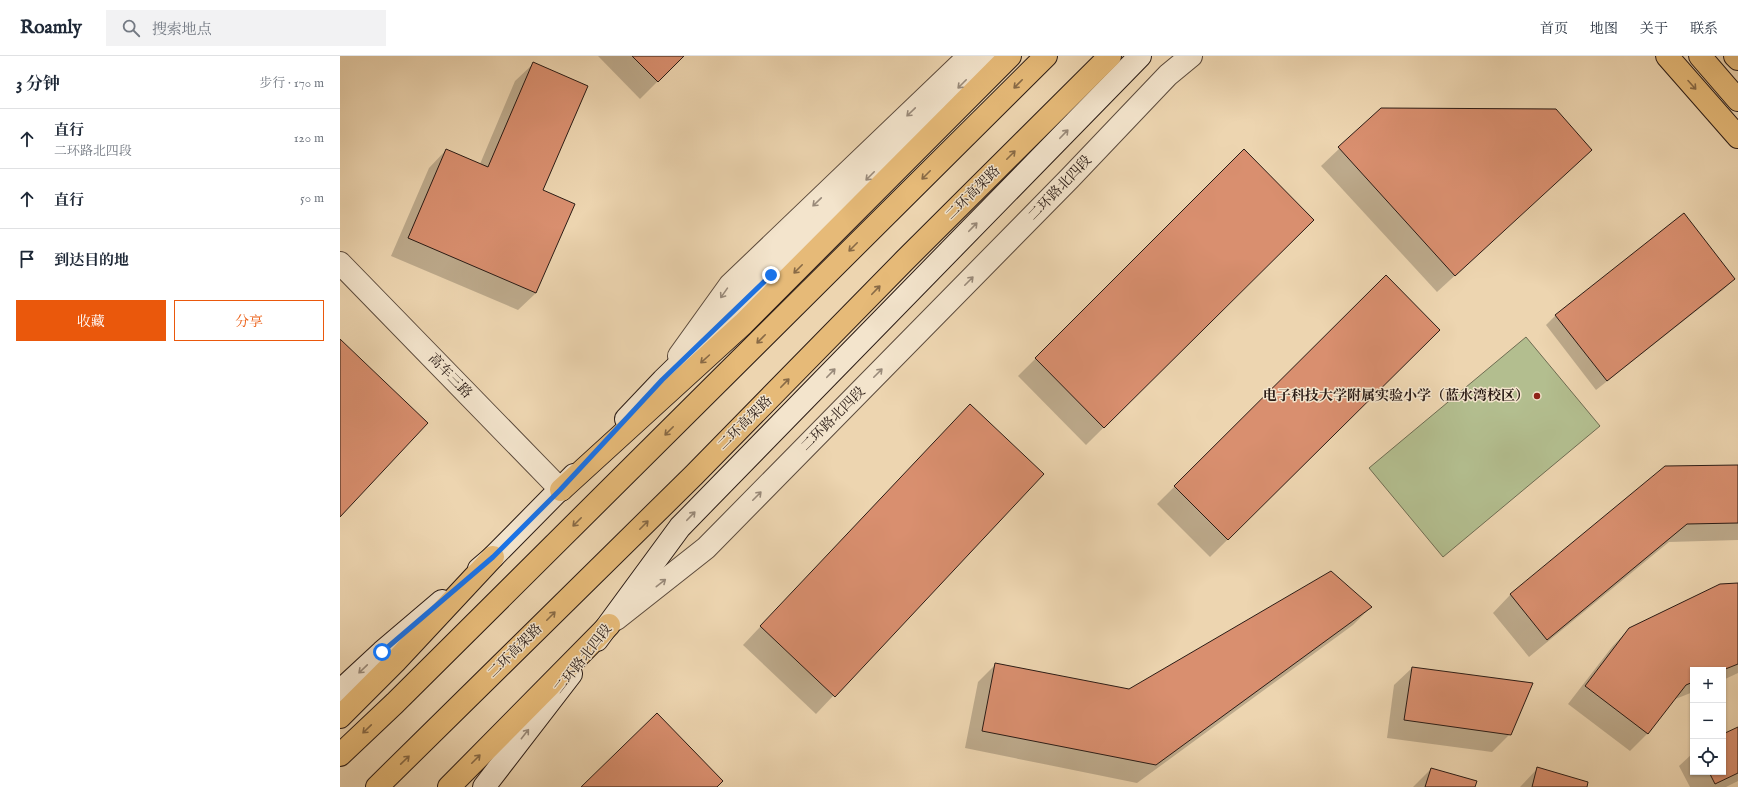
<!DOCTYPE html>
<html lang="zh">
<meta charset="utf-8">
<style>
body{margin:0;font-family:"IM FELL English","Noto Serif SC",serif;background:#f2f2f3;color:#1f2937}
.controls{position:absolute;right:12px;bottom:12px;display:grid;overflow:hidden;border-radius:0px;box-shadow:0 1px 3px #0004}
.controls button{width:36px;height:36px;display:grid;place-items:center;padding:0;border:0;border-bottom:1px solid #e0e1e3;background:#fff;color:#1f2937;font:20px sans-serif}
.stop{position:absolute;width:12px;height:12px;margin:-9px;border:3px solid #1a73e8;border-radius:50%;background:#fff}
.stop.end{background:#1a73e8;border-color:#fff;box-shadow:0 1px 4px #0008}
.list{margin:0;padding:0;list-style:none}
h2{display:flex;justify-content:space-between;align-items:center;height:52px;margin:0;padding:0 16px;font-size:17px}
h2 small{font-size:13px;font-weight:400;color:#747a83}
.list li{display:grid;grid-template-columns:26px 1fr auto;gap:12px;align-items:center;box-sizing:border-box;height:60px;padding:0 16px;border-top:1px solid #e0e1e3}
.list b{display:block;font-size:15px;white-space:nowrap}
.list p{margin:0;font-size:13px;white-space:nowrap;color:#747a83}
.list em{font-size:13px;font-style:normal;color:#747a83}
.actions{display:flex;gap:8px;padding:12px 16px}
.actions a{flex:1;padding:9px 0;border:1px solid #ea580c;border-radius:0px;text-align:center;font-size:14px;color:#ea580c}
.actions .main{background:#ea580c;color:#fff}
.icon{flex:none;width:22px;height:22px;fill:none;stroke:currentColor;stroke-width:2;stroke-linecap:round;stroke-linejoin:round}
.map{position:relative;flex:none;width:1398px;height:731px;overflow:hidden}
header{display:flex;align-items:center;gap:24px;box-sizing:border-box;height:56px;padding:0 20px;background:#fff;border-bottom:1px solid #e0e1e3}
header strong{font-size:19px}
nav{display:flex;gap:22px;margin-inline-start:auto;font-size:14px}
.search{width:280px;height:36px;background:#f2f2f3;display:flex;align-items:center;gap:10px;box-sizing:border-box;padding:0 14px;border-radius:0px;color:#747a83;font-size:15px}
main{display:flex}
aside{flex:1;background:#fff}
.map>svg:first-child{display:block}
.green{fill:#b3be8f;stroke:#6e6c52}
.shadow{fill:#0003}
.building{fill:#d98f6f;stroke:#2a1b15}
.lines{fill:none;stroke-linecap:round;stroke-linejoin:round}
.minor-casing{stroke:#5b4a3c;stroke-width:24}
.tertiary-casing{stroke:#5b4a3c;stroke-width:24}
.secondary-casing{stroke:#2a1b15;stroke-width:24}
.primary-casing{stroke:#2a1b15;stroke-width:24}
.trunk-casing{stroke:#2a1b15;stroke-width:24}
.minor{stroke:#f3e4cc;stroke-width:22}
.tertiary{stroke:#f3e4cc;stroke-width:22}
.secondary{stroke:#f3e4cc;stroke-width:22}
.primary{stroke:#e6ba78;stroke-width:22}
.trunk{stroke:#e6ba78;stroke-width:22}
.oneway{stroke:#998a7a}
.oneway2{stroke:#886a46}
.route{stroke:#1a73e8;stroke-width:5}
.poi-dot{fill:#8f2418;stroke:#f3e4cc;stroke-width:1.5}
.labels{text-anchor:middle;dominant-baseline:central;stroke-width:3;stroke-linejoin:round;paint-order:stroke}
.street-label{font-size:14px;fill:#2a1b15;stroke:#f3e4cc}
.poi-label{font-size:14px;font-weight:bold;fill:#2a1b15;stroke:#f3e4cc;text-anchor:end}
</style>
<header>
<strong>Roamly</strong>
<div class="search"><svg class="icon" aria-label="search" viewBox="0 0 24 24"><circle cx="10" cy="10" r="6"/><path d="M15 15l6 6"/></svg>搜索地点</div>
<nav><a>首页</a><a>地图</a><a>关于</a><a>联系</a></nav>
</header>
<main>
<aside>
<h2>3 分钟<small>步行 · 170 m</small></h2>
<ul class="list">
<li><svg class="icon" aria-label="ahead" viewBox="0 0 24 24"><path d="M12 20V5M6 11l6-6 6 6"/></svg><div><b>直行</b><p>二环路北四段</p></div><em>120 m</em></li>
<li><svg class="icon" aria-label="ahead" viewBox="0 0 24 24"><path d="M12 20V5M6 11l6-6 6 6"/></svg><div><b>直行</b></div><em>50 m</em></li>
<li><svg class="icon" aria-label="arrive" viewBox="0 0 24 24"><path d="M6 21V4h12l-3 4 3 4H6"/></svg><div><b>到达目的地</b></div></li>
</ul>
<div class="actions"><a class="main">收藏</a><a>分享</a></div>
</aside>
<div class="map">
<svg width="1398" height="731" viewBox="0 0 1398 731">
<rect width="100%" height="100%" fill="#edd5b0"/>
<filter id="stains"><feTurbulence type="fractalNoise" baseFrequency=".005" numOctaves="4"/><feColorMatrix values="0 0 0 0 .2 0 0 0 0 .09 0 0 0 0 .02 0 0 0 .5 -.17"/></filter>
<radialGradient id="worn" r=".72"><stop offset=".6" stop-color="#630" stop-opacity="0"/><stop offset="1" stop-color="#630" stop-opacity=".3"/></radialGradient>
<polygon class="green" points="1186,281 1260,370 1103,501 1029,412"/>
<g class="shadow">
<polygon points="258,0 343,0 300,43"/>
<polygon points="193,8 202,135 196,237 178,254 51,200 89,112 106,94 140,108 175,25"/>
<polygon points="1041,53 1233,111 1097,236 981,110"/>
<polygon points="904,95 973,164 746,389 678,320"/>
<polygon points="1046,220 1099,274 870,501 817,448"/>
<polygon points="1394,223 1384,233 1256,334 1206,269 1216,259"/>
<polygon points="630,349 703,418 476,658 403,589"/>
<polygon points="1398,410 1398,484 1329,486 1189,601 1153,557 1170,539 1325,411"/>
<polygon points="1398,528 1398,617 1383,624 1383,614 1353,614 1353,636 1333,644 1307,678 1290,695 1228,648 1272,591 1290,572"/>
<polygon points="1031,551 1013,569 797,727 625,692 638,626 656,608 790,634"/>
<polygon points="1072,612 1170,678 1152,696 1047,682 1054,629"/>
<polygon points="1398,672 1398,725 1386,731 1350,731 1339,710 1353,697 1353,716 1383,716 1383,680"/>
<polygon points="1198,712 1246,731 1180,731"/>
<polygon points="1091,713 1134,731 1073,731"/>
</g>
<g class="building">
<polygon points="292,0 344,0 318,26"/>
<polygon points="193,6 248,30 203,134 235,148 196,237 68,182 106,93 148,111"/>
<polygon points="1041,52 1216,53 1252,94 1115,220 998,91"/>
<polygon points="904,93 974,164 764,372 695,302"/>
<polygon points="1344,157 1395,223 1267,325 1215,259"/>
<polygon points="1046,219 1100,274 888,484 834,430"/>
<polygon points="0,283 88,367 0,461"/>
<polygon points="630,348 704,418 495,641 420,570"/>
<polygon points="1398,409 1398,467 1347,468 1207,584 1170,538 1325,410"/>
<polygon points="991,515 1032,551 816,709 642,675 655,607 789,633"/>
<polygon points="1398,527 1398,608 1383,614 1353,614 1353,626 1346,629 1308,678 1245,630 1289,572 1380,528"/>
<polygon points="1072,611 1193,627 1171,679 1064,664"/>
<polygon points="317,657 383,725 377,731 241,731"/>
<polygon points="1398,671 1398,717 1375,728 1369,716 1383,716 1383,678"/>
<polygon points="1197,711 1248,726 1247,731 1192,731"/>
<polygon points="1091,712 1137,725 1135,731 1085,731"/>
</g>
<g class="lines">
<g class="minor-casing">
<polyline id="minor" points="0,207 221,434"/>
</g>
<g class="tertiary-casing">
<g id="tertiary">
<polyline points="339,300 390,229 629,0"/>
<polyline points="276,563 366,492 729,123 828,19 851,0"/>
</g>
</g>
<g class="secondary-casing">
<g id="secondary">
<polyline points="286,363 323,324 431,219 649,0"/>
<polyline points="139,513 153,501 234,419"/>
<polyline points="257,584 340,471 800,0"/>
<polyline points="0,635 42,596 102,545"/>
<polyline points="144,731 231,618"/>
</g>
</g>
<g class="primary-casing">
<polyline id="primary" points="1327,0 1398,81"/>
</g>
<g class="trunk-casing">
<g id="trunk">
<polyline points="1360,0 1398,44"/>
<polyline points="1395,0 1398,3"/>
<polyline points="221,434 403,268 670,0"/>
<polyline points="0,661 55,606 153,501"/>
<polyline points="0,699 55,647 706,0"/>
<polyline points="37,731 354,419 564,205 770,0"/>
<polyline points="109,731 269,569"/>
</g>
</g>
<use href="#minor" class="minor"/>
<use href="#tertiary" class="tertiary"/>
<use href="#secondary" class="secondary"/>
<use href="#primary" class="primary"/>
<use href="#trunk" class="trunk"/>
</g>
<defs><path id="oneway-shaft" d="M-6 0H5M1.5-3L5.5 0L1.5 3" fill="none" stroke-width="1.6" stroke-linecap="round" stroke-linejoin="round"/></defs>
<g class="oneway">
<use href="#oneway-shaft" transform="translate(622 28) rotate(135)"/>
<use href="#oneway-shaft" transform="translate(571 56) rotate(136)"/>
<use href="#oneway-shaft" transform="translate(724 78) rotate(-46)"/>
<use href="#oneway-shaft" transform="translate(530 120) rotate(135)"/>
<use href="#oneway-shaft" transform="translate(477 146) rotate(136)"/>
<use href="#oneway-shaft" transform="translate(633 171) rotate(-46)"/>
<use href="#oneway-shaft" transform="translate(629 225) rotate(-45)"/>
<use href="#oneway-shaft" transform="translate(384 237) rotate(125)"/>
<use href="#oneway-shaft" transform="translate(491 317) rotate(-46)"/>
<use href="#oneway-shaft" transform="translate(538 317) rotate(-45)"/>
<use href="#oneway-shaft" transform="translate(417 440) rotate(-45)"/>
<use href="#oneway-shaft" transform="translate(351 460) rotate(-46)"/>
<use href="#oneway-shaft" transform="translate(321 527) rotate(-38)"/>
<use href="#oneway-shaft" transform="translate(23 613) rotate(136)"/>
<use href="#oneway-shaft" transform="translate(185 678) rotate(-52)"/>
</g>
<g class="oneway2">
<use href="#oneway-shaft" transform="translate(678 28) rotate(135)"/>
<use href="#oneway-shaft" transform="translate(1352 29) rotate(48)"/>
<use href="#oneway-shaft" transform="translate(671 99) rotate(-45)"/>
<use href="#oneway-shaft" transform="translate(586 119) rotate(135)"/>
<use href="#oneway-shaft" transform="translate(513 191) rotate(135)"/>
<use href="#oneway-shaft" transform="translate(458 213) rotate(135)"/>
<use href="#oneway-shaft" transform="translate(536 234) rotate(-46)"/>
<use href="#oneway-shaft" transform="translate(421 283) rotate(135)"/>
<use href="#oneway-shaft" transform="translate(365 303) rotate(138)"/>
<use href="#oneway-shaft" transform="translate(445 327) rotate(-46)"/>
<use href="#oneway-shaft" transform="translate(329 375) rotate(135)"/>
<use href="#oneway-shaft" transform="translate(237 466) rotate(135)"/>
<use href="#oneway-shaft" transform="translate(304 469) rotate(-45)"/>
<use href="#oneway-shaft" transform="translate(211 560) rotate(-45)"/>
<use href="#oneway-shaft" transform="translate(27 673) rotate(136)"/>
<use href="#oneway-shaft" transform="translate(136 703) rotate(-45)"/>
<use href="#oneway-shaft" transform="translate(65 704) rotate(-44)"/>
</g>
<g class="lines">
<polyline class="route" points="42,596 153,501 220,434 322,324 431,219"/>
</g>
<circle class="poi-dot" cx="1197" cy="340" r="4"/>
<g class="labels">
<g class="street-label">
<text transform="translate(720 132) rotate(-46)">二环路北四段</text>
<text transform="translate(633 137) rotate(-45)">二环高架路</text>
<text transform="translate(110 320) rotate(46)">高车三路</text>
<text transform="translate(493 363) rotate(-45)">二环路北四段</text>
<text transform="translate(405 367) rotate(-45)">二环高架路</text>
<text transform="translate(175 595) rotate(-45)">二环高架路</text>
<text transform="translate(243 603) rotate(-52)">二环路北四段</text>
</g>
<g class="poi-label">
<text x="1189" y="340">电子科技大学附属实验小学（蓝水湾校区）</text>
</g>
</g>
<rect width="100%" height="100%" filter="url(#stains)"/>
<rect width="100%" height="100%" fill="url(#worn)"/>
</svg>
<div class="controls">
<button>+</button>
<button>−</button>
<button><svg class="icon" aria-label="locate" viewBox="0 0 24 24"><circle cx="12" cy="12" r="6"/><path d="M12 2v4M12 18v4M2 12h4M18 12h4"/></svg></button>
</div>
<div class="stop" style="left:42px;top:596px"></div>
<div class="stop end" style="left:431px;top:219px"></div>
</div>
</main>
